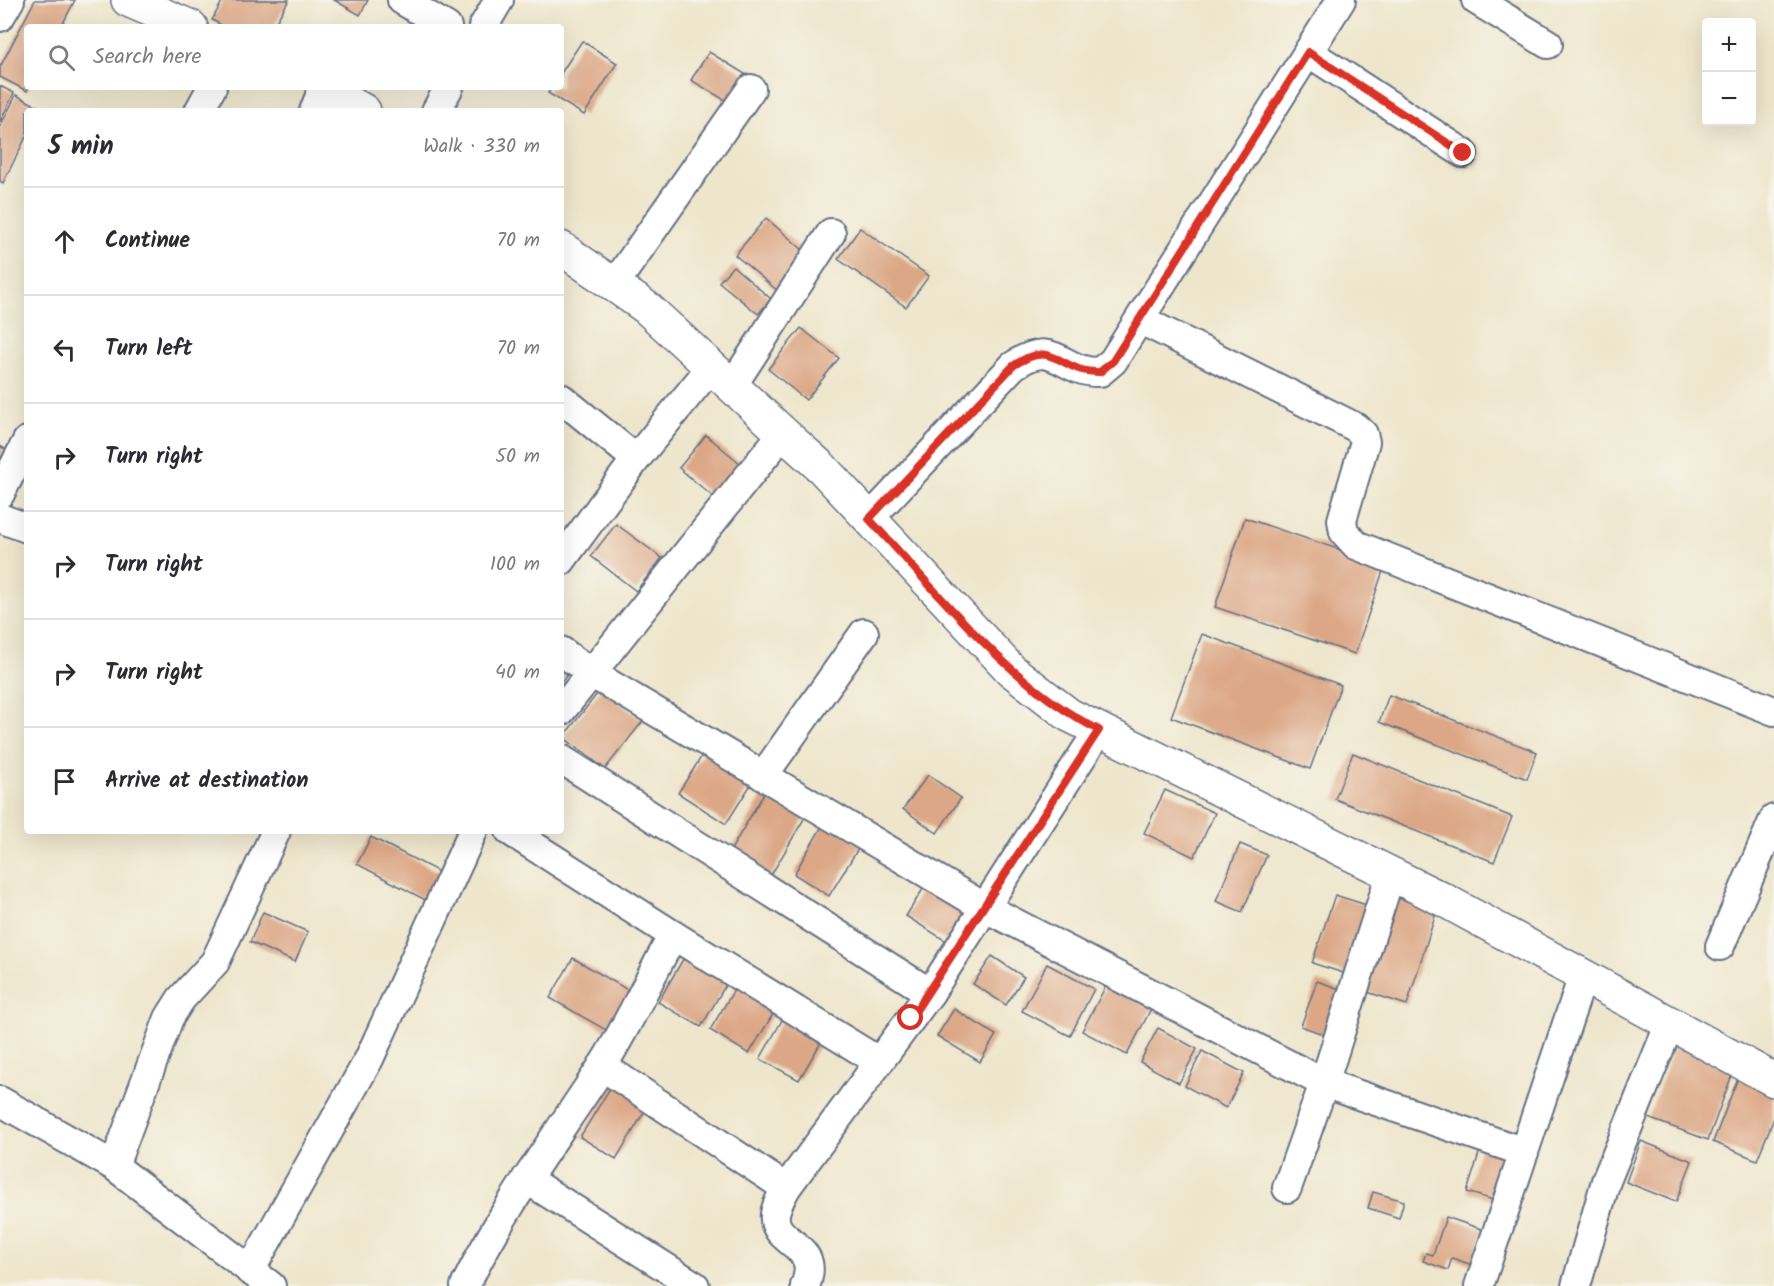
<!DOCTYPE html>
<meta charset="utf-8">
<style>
body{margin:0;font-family:Kalam,sans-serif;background:#f2f2f3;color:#2b2b33}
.controls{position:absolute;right:18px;top:18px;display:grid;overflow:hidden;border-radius:6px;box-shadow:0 6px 24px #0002}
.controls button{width:54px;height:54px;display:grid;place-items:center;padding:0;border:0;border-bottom:2px solid #e1e1e2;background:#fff;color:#2b2b33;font:30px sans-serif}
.stop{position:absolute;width:18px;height:18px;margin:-14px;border:4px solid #d93025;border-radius:50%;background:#fff}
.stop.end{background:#d93025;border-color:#fff;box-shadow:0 2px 6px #0008}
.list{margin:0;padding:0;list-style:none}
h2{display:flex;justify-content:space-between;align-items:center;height:78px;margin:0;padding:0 24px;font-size:26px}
h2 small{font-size:20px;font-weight:400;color:#7c7c81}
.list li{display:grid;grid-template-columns:39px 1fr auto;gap:18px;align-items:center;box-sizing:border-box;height:108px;padding:0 24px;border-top:2px solid #e1e1e2}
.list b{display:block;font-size:22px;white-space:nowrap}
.list em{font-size:20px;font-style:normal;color:#7c7c81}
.icon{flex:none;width:33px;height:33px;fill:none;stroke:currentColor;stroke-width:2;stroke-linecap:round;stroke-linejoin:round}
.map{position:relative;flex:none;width:1774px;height:1286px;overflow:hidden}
.search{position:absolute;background:#fff;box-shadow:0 6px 24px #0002;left:24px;top:24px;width:540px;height:66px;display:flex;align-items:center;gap:15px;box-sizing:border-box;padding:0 21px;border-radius:6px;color:#7c7c81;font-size:22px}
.panel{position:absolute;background:#fff;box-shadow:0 6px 24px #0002;left:24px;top:108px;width:540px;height:726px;border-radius:6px}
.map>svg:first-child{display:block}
.building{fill:#dca786}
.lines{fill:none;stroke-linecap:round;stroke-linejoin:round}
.street-casing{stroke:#656f84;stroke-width:32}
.secondary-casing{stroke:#656f84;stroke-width:36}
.street{stroke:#fff;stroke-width:28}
.secondary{stroke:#fff;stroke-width:33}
.route{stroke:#d93025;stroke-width:8}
</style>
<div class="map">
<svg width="1774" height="1286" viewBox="0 0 1774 1286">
<rect width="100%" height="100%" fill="#f7f3e8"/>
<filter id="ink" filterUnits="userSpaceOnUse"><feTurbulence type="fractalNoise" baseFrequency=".0167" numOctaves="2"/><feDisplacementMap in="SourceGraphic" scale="12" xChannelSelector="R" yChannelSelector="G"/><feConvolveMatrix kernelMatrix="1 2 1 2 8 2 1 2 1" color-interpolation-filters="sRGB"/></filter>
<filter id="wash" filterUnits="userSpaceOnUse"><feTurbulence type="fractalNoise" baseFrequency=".008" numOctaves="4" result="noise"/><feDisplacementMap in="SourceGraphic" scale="24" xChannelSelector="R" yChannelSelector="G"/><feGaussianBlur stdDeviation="1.35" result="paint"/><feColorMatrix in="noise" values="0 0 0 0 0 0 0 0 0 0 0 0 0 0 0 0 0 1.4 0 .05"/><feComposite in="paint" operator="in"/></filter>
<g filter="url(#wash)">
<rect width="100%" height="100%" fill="#eee6cc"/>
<g id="blocks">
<g class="building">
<polygon points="35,0 75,0 61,27 27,27 29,87 27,91 0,77 0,67"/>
<polygon points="223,0 289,0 273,27 225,27 212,20"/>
<polygon points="334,0 368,0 360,15"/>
<polygon points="582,41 617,63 584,115 548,93 552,87 561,87 561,73"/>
<polygon points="709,52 745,74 728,102 691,80"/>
<polygon points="0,86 14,93 0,122"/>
<polygon points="16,95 41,108 39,111 27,111 27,135 3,183 0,181 0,127"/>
<polygon points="766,218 810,256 779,292 735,255"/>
<polygon points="860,228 929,276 906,307 838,259"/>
<polygon points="733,266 771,299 758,314 719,282"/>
<polygon points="801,328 839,358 806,400 768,369"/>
<polygon points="706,435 746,468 718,501 679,468"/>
<polygon points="0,446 10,452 0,471"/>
<polygon points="1245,518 1385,565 1355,654 1215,607"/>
<polygon points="616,524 662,558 636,591 591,556"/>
<polygon points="1202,634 1341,685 1310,769 1171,717"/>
<polygon points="561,667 569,672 561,683"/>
<polygon points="601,689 643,721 605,769 563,737"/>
<polygon points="1389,695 1537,752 1527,779 1379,722"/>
<polygon points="707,748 755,778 726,824 678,793"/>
<polygon points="1353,753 1512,817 1494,862 1335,799"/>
<polygon points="928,775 961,798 937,833 903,809"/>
<polygon points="767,788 808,812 770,877 729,853"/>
<polygon points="1165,790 1215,813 1194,857 1144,833"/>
<polygon points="824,823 861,844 829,896 794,874"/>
<polygon points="371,837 447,876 433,904 357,864"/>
<polygon points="1240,844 1267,855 1242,912 1216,901"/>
<polygon points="928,881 977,911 954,946 906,916"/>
<polygon points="1335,895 1376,908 1353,976 1312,963"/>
<polygon points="1391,896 1437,910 1407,1005 1361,990"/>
<polygon points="263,912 308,932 295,962 250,942"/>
<polygon points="689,949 732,974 701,1027 658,1002"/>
<polygon points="992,956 1024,977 1006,1005 973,984"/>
<polygon points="573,958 633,993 611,1033 550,998"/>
<polygon points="1047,964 1094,989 1070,1036 1022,1011"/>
<polygon points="740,980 779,1004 749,1054 710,1030"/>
<polygon points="1109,980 1154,1003 1127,1055 1082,1031"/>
<polygon points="1317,981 1348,992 1331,1037 1301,1026"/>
<polygon points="954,1009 996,1035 980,1062 937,1036"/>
<polygon points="788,1010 827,1032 799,1080 760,1059"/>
<polygon points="1158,1028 1197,1049 1179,1083 1140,1062"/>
<polygon points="1676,1042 1736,1064 1708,1140 1648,1118"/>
<polygon points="1202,1051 1244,1073 1226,1108 1185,1086"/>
<polygon points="1738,1078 1774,1092 1774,1118 1757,1160 1713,1142"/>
<polygon points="615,1080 651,1101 616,1159 580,1137"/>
<polygon points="1641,1141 1692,1161 1676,1202 1626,1182"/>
<polygon points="1481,1147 1517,1157 1503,1203 1467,1192"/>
<polygon points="1373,1192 1404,1201 1399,1218 1368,1208"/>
<polygon points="1446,1217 1484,1230 1472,1265 1452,1258 1448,1270 1423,1261 1426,1253 1433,1255"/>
</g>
</g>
</g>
<g filter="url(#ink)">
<use href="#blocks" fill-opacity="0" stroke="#656f84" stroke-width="1.5"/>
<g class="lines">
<g class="street-casing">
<g id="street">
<polyline points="402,0 447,27"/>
<polyline points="1476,0 1548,44"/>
<polyline points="0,17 10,0"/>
<polyline points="483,27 499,0"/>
<polyline points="1308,52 1463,153"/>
<polyline points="199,111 212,87"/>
<polyline points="314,111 323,88"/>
<polyline points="436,111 449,87"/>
<polyline points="614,285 751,89"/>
<polyline points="1141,320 1355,427 1363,434 1365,442 1342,520 1344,532 1356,545 1774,711"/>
<polyline points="732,386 831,233"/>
<polyline points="561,398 636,459"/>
<polyline points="0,494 27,441"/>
<polyline points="0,518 27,528"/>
<path d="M 869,519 L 1013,366 C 1056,336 1059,373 1100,372 L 1113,361 L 1341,0"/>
<polyline points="561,561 636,459 711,367"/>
<polyline points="561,651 591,673 984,907 1324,1083 1524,1152"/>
<polyline points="561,711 783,433"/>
<polyline points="561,759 930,993"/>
<polyline points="763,776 864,633"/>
<polyline points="510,831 673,935 878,1061"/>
<polyline points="1720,946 1774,819"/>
<polyline points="602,1066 786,1188"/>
<polyline points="0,1101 114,1166 271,1286"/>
<polyline points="114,1166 169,1018 181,999 215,962 276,831"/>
<polyline points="526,1179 695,1286"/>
<polyline points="1287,1188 1324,1083 1391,873"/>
<polyline points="250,1271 369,1059 473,831"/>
<path d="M 465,1286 C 503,1208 554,1140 601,1068 C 628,1026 649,979 673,935"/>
<path d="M 805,1286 C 823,1242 771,1245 775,1214 C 776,1205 782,1196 786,1188 L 930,993 L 1099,730"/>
<polyline points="1479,1286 1583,976"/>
<polyline points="1576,1286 1606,1181 1670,1023"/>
</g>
</g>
<g class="secondary-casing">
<g id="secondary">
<polyline points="128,0 191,27"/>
<polyline points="322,87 364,111"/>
<polyline points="561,248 647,308 783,433 822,468 1011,670 1069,715 1444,900 1774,1080"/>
</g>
</g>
<use href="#street" class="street"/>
<use href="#secondary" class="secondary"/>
</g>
</g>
<g class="lines" filter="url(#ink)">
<path class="route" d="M 911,1018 L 1099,730 C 1011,687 936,590 869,519 L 1013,366 C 1056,336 1059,374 1100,372 L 1113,361 L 1308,52 L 1463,153"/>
</g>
</svg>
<div class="controls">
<button>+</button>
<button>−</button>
</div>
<div class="stop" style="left:911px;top:1018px"></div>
<div class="stop end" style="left:1463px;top:153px"></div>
<div class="search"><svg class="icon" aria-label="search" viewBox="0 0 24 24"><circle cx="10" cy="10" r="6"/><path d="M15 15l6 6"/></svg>Search here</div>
<section class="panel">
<h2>5 min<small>Walk · 330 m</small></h2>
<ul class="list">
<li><svg class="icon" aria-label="ahead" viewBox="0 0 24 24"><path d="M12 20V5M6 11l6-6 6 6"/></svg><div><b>Continue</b></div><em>70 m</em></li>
<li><svg class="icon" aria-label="left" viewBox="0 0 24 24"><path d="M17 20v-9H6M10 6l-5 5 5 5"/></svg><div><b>Turn left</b></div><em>70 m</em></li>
<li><svg class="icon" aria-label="right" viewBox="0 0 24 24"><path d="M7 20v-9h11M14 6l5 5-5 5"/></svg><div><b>Turn right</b></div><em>50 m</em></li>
<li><svg class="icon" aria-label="right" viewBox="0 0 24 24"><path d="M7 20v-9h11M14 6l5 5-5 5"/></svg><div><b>Turn right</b></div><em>100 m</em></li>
<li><svg class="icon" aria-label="right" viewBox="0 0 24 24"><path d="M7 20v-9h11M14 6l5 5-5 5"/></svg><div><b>Turn right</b></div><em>40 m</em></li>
<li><svg class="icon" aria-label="arrive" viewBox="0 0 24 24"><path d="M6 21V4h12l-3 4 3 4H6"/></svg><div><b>Arrive at destination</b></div></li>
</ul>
</section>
</div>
